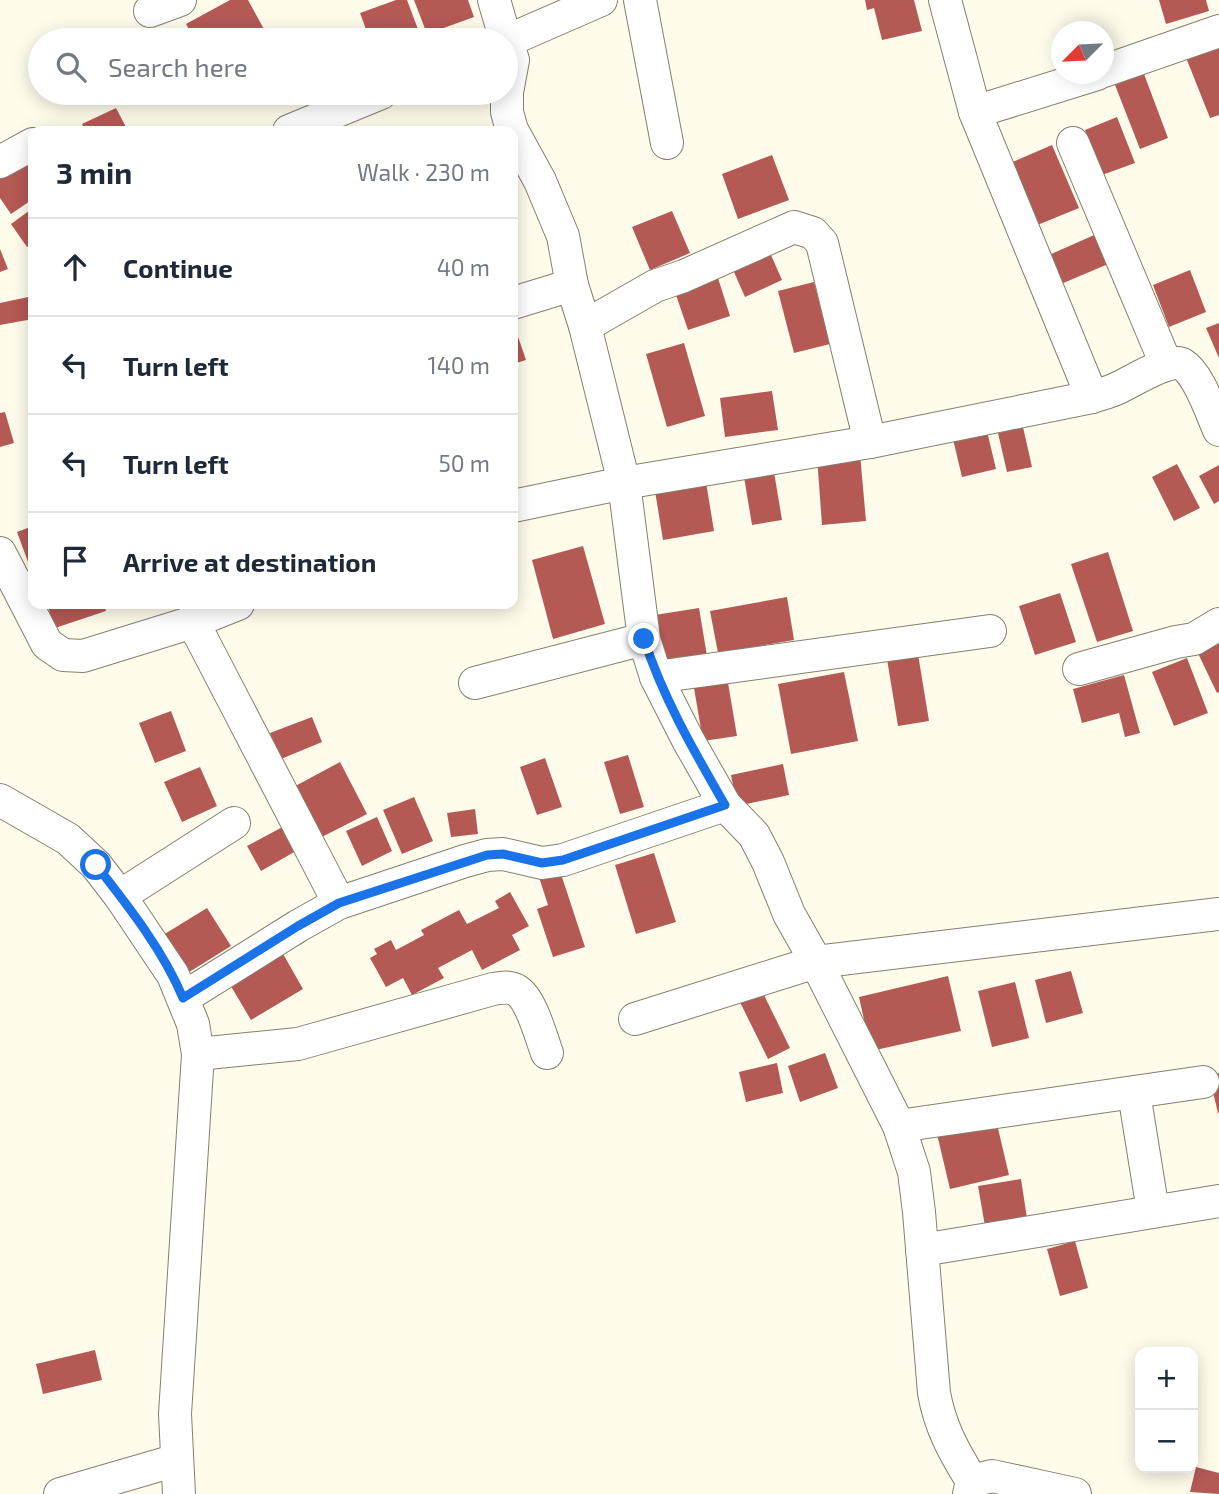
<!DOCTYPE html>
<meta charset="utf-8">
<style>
body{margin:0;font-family:"Exo 2",sans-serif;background:#f6f6f7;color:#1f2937}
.controls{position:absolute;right:21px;bottom:21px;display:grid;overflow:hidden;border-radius:14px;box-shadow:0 4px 18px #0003}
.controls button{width:63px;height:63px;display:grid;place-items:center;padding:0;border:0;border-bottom:2px solid #e0e1e3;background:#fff;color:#1f2937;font:35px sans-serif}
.compass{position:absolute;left:1051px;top:21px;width:63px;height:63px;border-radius:50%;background:#fff;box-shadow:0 4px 18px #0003;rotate:246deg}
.stop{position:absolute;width:21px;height:21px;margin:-16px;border:5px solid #1a73e8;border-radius:50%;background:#fff}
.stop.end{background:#1a73e8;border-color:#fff;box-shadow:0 2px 7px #0008}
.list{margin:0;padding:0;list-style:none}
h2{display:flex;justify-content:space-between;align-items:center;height:91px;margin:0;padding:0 28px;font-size:30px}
h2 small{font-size:23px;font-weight:400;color:#747a83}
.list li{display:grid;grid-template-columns:46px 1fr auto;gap:21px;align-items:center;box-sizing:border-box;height:98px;padding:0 28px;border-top:2px solid #e0e1e3}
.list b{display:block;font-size:26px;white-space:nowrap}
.list em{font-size:23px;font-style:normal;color:#747a83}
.icon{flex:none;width:38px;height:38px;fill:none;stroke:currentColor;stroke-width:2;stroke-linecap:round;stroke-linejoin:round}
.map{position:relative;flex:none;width:1219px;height:1494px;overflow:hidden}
.search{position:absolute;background:#fff;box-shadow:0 4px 18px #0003;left:28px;top:28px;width:490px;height:77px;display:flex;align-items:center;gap:18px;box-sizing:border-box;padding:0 24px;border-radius:38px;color:#747a83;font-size:26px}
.panel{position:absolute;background:#fff;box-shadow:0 4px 18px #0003;left:28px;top:126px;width:490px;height:483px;border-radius:14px}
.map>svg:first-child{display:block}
.building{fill:#b55955}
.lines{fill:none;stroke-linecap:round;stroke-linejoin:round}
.minor-casing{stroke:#83806f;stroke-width:34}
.minor{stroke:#fff;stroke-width:32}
.route{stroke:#1a73e8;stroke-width:9}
</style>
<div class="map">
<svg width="1219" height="1494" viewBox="0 0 1219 1494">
<rect width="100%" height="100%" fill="#fffcec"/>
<g class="building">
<polygon points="230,0 248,0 265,31 248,40 195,40 186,24"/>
<polygon points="396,0 407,0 422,40 370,40 360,13"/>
<polygon points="414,0 468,0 474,17 427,34"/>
<polygon points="865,0 914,0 922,31 882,40 874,8 867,10"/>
<polygon points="1159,0 1206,0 1209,11 1166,24"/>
<polygon points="1219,41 1219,115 1210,118 1185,55"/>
<polygon points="1144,74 1168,138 1140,149 1115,85"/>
<polygon points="116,108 128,131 85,131 82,124"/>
<polygon points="1117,117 1135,163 1102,175 1085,130"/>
<polygon points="1052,145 1079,208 1035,226 1008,164"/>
<polygon points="33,155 33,199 11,214 0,198 0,178"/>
<polygon points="772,155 789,200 738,219 722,174"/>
<polygon points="33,208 33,243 27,247 11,224"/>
<polygon points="672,211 690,253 650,270 632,227"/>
<polygon points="1101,232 1113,262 1061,284 1049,255"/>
<polygon points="767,246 782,280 745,297 730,263"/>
<polygon points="0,249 8,269 0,272"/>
<polygon points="1190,270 1206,312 1169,327 1153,285"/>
<polygon points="718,278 730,316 688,330 675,292"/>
<polygon points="814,282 830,344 794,353 778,291"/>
<polygon points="33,296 33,319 0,325 0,303"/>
<polygon points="513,322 526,360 513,364"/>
<polygon points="1219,323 1219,358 1206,328"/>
<polygon points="684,343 705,416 667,427 646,354"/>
<polygon points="772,391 778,430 725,437 720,398"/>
<polygon points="5,412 14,443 0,447 0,413"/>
<polygon points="986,427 996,469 962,477 952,435"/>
<polygon points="1023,427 1032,467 1007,472 998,433"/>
<polygon points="860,454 866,521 822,525 817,457"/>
<polygon points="1177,464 1200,508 1174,521 1152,477"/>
<polygon points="1219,465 1219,501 1214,504 1199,476"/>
<polygon points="773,466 782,520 752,525 743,471"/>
<polygon points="706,482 714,531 663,540 655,491"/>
<polygon points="33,526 33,569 31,570 17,532"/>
<polygon points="583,546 605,624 553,639 532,560"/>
<polygon points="1108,552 1133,631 1097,642 1071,564"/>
<polygon points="1060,593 1076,642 1035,655 1019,606"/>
<polygon points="787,597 794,640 718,653 710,611"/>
<polygon points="47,604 104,604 106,611 55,628"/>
<polygon points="699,608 707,656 663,663 655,615"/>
<polygon points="1219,635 1219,692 1217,693 1195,647"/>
<polygon points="917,648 929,721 898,726 886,653"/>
<polygon points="1187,658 1208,713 1174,726 1152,672"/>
<polygon points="844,672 858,741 791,754 778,684"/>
<polygon points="1124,675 1140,733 1125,737 1119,713 1082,723 1073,689"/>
<polygon points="728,683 737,736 703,741 694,688"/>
<polygon points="171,711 186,751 155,763 139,723"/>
<polygon points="312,717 322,742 281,759 270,733"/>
<polygon points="628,755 644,807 620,814 604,762"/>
<polygon points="545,758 562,807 537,815 520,767"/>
<polygon points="340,762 367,814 314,841 288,790"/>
<polygon points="783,764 789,795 737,806 731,775"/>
<polygon points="200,767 217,806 182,822 164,782"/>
<polygon points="414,797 433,841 402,854 383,810"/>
<polygon points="475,809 478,834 451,837 447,813"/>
<polygon points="377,817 392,851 362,866 346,831"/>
<polygon points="290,823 303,847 261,871 247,846"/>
<polygon points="654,853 676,922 636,934 615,865"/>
<polygon points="559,868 585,947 553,957 537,909 548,905 538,874"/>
<polygon points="510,892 529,926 512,935 520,950 482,970 472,950 438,968 444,978 412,995 403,978 386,987 370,958 377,954 374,949 391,940 396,950 424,935 421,930 459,910 467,924 499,908 495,901"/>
<polygon points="207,908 231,946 186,974 163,935"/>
<polygon points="282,952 303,989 251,1020 229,983"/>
<polygon points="1071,971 1083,1013 1046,1023 1035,980"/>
<polygon points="948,976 961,1031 871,1051 859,997"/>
<polygon points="1015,982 1029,1038 992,1047 978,991"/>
<polygon points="760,987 790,1048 768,1059 738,998"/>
<polygon points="825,1053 838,1088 800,1102 788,1066"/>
<polygon points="777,1063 783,1093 746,1102 739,1072"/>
<polygon points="1219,1073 1219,1113 1218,1113 1209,1075"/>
<polygon points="996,1120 1009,1175 950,1189 937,1134"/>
<polygon points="1021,1179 1028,1225 986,1232 978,1186"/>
<polygon points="1075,1241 1088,1288 1060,1296 1047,1249"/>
<polygon points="95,1350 102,1380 43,1394 36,1364"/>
<polygon points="1196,1467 1219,1473 1219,1494 1190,1492"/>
</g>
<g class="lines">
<g class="minor-casing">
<g id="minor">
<polyline points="494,0 506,41"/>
<path d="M 601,0 L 507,41 L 513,60 L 507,92 L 507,112 L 512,130 L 540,181 L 563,236 L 572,285 L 585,326 L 624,483 L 644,639 L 656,677 L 688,740 L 725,805 L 754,835 L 768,862 L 789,914 L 816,962 L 899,1126 L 914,1172 L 919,1212 L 934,1393 C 940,1427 954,1452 972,1481 L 969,1494"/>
<polyline points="640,0 667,143"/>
<polyline points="945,0 975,112 1092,397"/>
<polyline points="150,11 180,0"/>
<polyline points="1104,71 1219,31"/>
<polyline points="975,112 1097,74"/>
<polyline points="289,131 381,93"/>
<polyline points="1073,143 1166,364"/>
<polyline points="0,162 33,144"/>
<polyline points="513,303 572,285"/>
<polyline points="585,326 655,286 684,276 794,227 813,233 822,243 870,442"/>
<path d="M 513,506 L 624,483 L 870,442 L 1092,397 C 1101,394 1110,392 1118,388 C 1131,382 1171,357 1182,364 C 1199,374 1211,412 1219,430"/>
<polyline points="0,553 47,644 63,655 83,656 193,622 238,604"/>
<polyline points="193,622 339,903"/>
<polyline points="1079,669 1176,642 1194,639 1219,624"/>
<polyline points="656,677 990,631"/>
<polyline points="475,683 644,639"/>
<polyline points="0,800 68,839 96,865 120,896 173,975 193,1024 198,1054 175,1414 179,1494"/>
<polyline points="120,896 234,823"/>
<polyline points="183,998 298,926 339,903 465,861 487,855 503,854 542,863 563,860 725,805"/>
<polyline points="635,1019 816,962 1219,914"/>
<path d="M 198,1054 L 298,1044 L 493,989 C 501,988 509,986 516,990 C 531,998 541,1037 547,1053"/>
<polyline points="1134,1093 1153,1211"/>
<polyline points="899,1126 1203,1082"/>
<polyline points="922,1250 1219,1201"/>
<polyline points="972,1481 992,1476 1075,1494"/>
<polyline points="60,1494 177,1460"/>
</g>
</g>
<use href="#minor" class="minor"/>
</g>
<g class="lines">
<path class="route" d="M 96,865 C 128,906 163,950 183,998 L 298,926 L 339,903 L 487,855 L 503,854 L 542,863 L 563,860 L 725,805 C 694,751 663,698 644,639"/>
</g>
</svg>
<div class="controls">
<button>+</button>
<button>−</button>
</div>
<svg class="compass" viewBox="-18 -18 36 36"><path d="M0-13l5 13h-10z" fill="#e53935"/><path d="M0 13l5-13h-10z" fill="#747a83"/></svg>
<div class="stop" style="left:96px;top:865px"></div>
<div class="stop end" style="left:644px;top:639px"></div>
<div class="search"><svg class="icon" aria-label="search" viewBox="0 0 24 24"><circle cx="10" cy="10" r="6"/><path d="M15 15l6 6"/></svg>Search here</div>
<section class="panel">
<h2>3 min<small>Walk · 230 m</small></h2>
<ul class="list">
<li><svg class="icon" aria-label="ahead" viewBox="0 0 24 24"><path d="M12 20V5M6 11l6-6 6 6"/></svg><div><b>Continue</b></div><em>40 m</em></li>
<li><svg class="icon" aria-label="left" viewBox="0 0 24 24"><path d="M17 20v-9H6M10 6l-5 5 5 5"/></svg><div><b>Turn left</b></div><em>140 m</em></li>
<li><svg class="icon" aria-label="left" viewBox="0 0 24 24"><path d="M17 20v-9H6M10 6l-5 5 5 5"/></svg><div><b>Turn left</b></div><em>50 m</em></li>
<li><svg class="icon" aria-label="arrive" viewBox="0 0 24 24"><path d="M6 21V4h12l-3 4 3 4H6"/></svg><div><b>Arrive at destination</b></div></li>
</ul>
</section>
</div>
